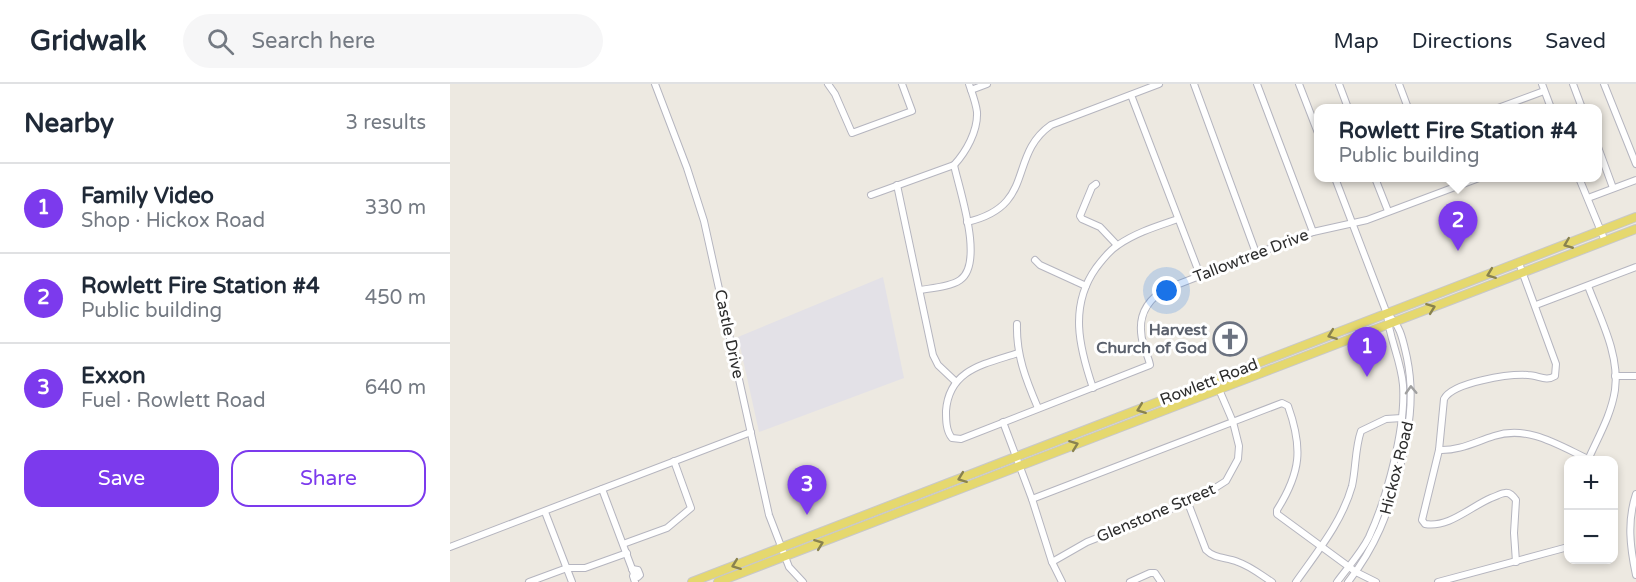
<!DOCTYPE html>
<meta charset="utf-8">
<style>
body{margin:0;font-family:"Varela Round",sans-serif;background:#f6f6f7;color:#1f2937}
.controls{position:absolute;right:18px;bottom:18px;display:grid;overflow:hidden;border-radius:12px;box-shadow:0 3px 9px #0003}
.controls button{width:54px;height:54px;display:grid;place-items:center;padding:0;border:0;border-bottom:2px solid #e0e1e3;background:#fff;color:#1f2937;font:30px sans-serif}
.you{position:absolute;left:717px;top:207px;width:21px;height:21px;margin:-15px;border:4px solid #fff;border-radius:50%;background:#1a73e8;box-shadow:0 0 0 9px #1a73e833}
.badge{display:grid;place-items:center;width:39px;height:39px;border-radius:50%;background:#7c3aed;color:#fff;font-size:20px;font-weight:700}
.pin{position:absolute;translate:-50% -50px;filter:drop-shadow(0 2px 3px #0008)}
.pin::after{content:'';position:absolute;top:32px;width:21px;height:18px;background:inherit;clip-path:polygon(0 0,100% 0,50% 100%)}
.popup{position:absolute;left:864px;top:20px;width:288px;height:78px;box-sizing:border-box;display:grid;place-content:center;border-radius:12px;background:#fff;filter:drop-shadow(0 2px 4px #0005);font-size:20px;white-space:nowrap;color:#747a83}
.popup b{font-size:22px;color:#1f2937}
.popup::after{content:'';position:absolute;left:50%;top:100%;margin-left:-12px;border:12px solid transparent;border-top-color:#fff}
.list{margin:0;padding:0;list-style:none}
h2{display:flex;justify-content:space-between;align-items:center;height:78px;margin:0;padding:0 24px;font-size:26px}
h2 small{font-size:20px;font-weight:400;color:#747a83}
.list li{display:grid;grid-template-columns:39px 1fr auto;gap:18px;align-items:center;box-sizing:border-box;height:90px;padding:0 24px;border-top:2px solid #e0e1e3}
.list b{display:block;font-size:22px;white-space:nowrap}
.list p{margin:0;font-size:20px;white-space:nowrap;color:#747a83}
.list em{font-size:20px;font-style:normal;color:#747a83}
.actions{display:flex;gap:12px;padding:18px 24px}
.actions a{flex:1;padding:14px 0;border:2px solid #7c3aed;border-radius:18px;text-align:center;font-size:21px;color:#7c3aed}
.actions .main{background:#7c3aed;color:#fff}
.icon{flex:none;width:33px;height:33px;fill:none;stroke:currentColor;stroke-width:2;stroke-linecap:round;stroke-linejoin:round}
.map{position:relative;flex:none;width:1186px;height:498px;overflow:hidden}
header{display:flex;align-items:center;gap:36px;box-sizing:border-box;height:84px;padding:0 30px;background:#fff;border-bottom:2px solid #e0e1e3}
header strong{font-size:28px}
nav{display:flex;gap:33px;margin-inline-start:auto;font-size:21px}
.search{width:420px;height:54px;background:#f6f6f7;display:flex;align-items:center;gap:15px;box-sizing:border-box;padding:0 21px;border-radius:33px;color:#747a83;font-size:22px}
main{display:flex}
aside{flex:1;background:#fff}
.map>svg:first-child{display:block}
.industrial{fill:#e3e1e7}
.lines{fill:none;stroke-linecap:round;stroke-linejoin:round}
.minor-casing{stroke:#b5b5bf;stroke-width:8}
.major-casing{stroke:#c8c8c8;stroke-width:10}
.minor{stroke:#fff;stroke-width:6}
.major{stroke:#e5d86e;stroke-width:8}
.oneway{stroke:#89824e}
.oneway2{stroke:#a0a0a0}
.labels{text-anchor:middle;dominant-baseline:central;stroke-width:6;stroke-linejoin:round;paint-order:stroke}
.street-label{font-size:16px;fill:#2d2d2d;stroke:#fff}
.worship-label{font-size:16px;font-weight:bold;fill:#5b616d;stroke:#fff;text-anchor:end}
</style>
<header>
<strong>Gridwalk</strong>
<div class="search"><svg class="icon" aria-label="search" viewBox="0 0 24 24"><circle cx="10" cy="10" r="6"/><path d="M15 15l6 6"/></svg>Search here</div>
<nav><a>Map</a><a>Directions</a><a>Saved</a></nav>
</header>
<main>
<aside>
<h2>Nearby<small>3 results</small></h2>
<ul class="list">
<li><span class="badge">1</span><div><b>Family Video</b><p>Shop · Hickox Road</p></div><em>330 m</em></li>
<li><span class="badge">2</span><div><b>Rowlett Fire Station #4</b><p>Public building</p></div><em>450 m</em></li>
<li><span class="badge">3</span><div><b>Exxon</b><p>Fuel · Rowlett Road</p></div><em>640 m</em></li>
</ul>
<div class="actions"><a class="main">Save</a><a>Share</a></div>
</aside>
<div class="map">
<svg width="1186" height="498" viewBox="0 0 1186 498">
<rect width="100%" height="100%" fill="#ede9e1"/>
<polygon class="industrial" points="433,193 454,294 309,348 288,253"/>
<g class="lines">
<g class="minor-casing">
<g id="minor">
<polyline points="205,0 237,84 254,137 319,431 339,483 353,498"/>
<polyline points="378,0 385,10 402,49 462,27 452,0"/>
<polyline points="744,0 806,169"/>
<polyline points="807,0 863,148"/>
<polyline points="849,0 868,49"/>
<polyline points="889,0 898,24"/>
<polyline points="949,0 958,24"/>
<polyline points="1092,0 1101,24"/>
<polyline points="1123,0 1132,24"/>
<polyline points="1154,0 1186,80"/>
<polyline points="521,6 537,0"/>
<polyline points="681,11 750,191"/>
<polyline points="1048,24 1094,7"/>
<polyline points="1148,63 1163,104"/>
<path d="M 885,94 L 937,230 C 939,254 951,276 953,301 C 956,344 937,414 919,453 C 911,469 898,483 887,498"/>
<polyline points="925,94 938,127"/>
<polyline points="1129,94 1155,157"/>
<polyline points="646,100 642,103 630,132 632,135 650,143 667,161"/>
<polyline points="447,101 483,271 488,281 506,298"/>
<path d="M 421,111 L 504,81 C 516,68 528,47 527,28 C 526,19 522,9 519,0"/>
<polyline points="1138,114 1186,96"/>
<path d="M 517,138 C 587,122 557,72 601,41 L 709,0"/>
<polyline points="585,176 590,181 636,202"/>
<path d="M 470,206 C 482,204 500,203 510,196 C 535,179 509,105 504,81"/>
<polyline points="1086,221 1186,183"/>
<path d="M 567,240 C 566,271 576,296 588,324"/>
<path d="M 568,269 C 535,280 499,285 496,327 C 496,336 496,347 502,354 L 511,355 L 700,281 C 699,275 696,269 694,263 C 686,237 693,218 716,205 L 863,148 L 917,136 L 1029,94"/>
<polyline points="1165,292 1186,292"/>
<path d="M 643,304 C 629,263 619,222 646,184 C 652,176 660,166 668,161 C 687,148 708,142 728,135"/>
<polyline points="553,338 582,415 602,478 612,498"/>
<path d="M 989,366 C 1009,367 1025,358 1044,352 C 1078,341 1108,361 1138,375"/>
<path d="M 1138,376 C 1148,353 1161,332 1165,306 C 1170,271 1150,234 1138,202"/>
<polyline points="152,405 184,490 183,492 185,498"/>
<path d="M 1186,410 C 1177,437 1180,463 1186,491"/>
<path d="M 582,415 L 832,319 L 838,322 C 853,364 851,388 827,426 L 827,430 L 906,488 L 926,498"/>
<path d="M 738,419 L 756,466 C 765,475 776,473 788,478 C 800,482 811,491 822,498"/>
<polyline points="95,428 122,498"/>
<polyline points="173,460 217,444 241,424 224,377"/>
<polyline points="0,463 301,348"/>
<polyline points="602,478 637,458 751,413 776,397 788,375 789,362 783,338 765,296"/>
<path d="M 1066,478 L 1064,449 L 1066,416 C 1063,412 1060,408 1055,409 C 1051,409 1045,413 1041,414 C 1020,423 999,444 975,440 L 972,436 L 989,366 L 994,315 C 1003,298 1059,290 1078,291 C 1088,291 1096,298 1105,292 L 1106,280 L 1069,179"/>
<polyline points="182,485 188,486 190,491 188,493"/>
<polyline points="79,498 117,484 135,484 177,469"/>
<polyline points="680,498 700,489 705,489 711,498"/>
<path d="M 846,498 C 867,468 892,438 902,402 C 906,384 905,364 911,347 L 936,335 L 952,334"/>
<path d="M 898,498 C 926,462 938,430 949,387 C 959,348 965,313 957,274 C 953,257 951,241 937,230"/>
<polyline points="988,498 1118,463"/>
</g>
</g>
<g class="major-casing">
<g id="major">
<polyline points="242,498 1186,133"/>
<polyline points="268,498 1186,145"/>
</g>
</g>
<use href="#minor" class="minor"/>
<use href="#major" class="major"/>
</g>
<defs><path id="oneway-chevron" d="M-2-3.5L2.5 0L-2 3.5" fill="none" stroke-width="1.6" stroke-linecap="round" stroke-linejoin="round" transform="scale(1.5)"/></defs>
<g class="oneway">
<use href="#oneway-chevron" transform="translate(1118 160) rotate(158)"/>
<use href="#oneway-chevron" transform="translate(1041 190) rotate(159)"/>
<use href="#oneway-chevron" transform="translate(981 224) rotate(-21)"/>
<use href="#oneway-chevron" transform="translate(882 251) rotate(159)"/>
<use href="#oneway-chevron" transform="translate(691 325) rotate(159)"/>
<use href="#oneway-chevron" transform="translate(624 361) rotate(-21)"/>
<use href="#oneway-chevron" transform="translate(512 394) rotate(159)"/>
<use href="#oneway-chevron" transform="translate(369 460) rotate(-21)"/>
<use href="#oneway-chevron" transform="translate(286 481) rotate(159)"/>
</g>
<use class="oneway2" href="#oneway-chevron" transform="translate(961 306) rotate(-92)"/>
<defs>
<g id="church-ring" transform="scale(1.725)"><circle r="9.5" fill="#fff" stroke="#6b7280" stroke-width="1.5"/><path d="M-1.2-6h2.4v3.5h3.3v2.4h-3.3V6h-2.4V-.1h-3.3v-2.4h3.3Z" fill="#6b7280"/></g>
</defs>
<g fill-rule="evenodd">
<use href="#church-ring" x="780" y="255"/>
</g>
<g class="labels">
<g class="street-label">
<text transform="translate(801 172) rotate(-21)">Tallowtree Drive</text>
<text transform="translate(279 250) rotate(78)">Castle Drive</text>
<text transform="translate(759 298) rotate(-21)">Rowlett Road</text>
<text transform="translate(947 384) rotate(-76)">Hickox Road</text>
<text transform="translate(706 429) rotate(-23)">Glenstone Street</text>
</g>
<g class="worship-label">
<text x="757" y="246">Harvest<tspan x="757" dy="18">Church of God</tspan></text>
</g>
</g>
</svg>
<div class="controls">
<button>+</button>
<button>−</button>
</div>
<div class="you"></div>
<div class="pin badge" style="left:917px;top:293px">1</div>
<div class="pin badge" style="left:1008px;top:167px">2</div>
<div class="popup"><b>Rowlett Fire Station #4</b>Public building</div>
<div class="pin badge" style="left:357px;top:431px">3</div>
</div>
</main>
